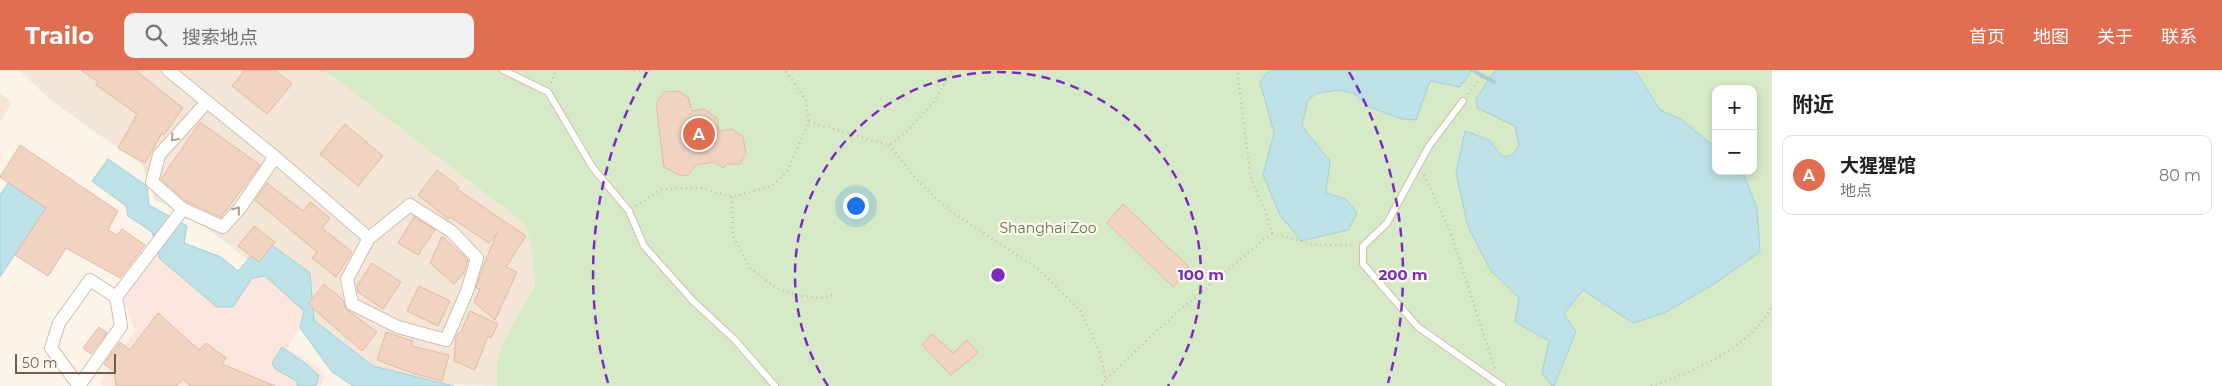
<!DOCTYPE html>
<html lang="zh">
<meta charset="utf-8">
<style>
body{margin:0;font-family:Montserrat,"Noto Sans SC",sans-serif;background:#f2f2f2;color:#202124}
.controls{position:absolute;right:15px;top:15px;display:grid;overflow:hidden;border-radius:10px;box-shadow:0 2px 8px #0003}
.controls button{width:45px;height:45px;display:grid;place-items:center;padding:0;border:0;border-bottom:1px solid #e0e0e0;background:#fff;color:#202124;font:25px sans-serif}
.scale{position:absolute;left:15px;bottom:12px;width:101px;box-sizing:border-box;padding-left:5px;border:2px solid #765a4c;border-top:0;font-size:14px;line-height:18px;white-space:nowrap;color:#765a4c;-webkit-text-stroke:4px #fff8ef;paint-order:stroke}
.you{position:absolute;left:855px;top:135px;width:18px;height:18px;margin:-12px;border:4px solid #fff;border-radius:50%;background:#1a73e8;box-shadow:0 0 0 8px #1a73e833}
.badge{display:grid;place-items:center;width:32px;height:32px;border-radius:50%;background:#e26e51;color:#fff;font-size:16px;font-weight:700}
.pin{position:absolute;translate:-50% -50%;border:2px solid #fff;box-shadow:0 1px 5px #0006}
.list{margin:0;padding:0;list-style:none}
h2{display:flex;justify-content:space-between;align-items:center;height:65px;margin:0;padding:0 20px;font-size:21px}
h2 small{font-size:16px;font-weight:400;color:#757577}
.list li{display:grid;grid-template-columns:32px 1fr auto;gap:15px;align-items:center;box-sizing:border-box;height:80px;margin:0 10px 10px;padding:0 10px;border:1px solid #e0e0e0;border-radius:10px}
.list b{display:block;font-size:19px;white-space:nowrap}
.list p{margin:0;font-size:16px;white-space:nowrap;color:#757577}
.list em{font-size:16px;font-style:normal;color:#757577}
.icon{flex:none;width:28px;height:28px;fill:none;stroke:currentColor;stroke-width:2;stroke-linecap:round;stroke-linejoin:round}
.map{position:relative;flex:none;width:1772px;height:316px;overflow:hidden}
header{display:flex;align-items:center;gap:30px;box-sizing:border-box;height:70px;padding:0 25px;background:#e26e51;color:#fff}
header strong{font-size:24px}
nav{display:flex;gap:28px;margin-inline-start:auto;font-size:18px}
.search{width:350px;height:45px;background:#f2f2f2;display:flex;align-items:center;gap:12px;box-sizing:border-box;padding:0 18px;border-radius:10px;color:#757577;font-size:19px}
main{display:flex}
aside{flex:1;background:#fff}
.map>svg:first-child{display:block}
.residential{fill:#f4e6d7}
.commercial{fill:#fce5dd}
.green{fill:#d6eac7;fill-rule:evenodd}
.water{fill:#bde1e6;stroke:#a3d0d7}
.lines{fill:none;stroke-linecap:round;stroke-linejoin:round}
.stream{stroke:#a3d0d7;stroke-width:4}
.building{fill:#f1d3c1;stroke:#e3b9a1}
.service-casing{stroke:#d0beb0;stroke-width:8}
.minor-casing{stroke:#d0beb0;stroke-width:14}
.path{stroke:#d6b6a3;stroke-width:2.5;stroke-dasharray:1 4;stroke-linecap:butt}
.service{stroke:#fff;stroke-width:6}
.minor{stroke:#fff;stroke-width:12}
.oneway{stroke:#ad9c94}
.ring{fill:none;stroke:#7b2cbf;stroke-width:2.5;stroke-dasharray:9 6}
.labels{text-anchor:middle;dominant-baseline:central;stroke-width:4.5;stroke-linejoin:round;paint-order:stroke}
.park-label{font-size:14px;fill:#567b44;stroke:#fff8ef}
.centre{fill:#7b2cbf;stroke:#fff8ef;stroke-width:2.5}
.ring-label{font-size:15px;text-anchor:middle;font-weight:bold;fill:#7b2cbf;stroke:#fff8ef;stroke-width:4.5;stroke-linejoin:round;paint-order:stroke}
</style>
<header>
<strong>Trailo</strong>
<div class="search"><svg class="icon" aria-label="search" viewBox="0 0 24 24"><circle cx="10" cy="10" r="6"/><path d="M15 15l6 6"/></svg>搜索地点</div>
<nav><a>首页</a><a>地图</a><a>关于</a><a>联系</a></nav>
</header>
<main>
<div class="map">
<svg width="1772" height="316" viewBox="0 0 1772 316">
<rect width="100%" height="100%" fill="#fcf4e8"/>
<g class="residential">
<polygon points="19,0 324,0 525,154 532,180 535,215 502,274 497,292 497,316 440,314 374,296 314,249 252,193 194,148 155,130 142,95 49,29"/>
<polygon points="0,23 12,33 0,51"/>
</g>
<polygon class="commercial" points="158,182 233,237 252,208 265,206 305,241 300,258 287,279 311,292 325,305 321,316 102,316 100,313 135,260 123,227"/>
<path class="green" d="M 324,0 L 1772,0 L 1772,316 L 497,316 L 497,292 L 502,274 L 535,215 L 532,180 L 525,154 ZM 1716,19 L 1753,19 L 1753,101 L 1716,101 Z"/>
<g class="water">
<polygon points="1269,0 1472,0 1460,17 1430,11 1416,50 1402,49 1366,36 1355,24 1341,20 1317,23 1308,30 1302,56 1330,91 1326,123 1346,129 1357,143 1348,160 1301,171 1280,145 1263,105 1274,63 1260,12"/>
<polygon points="1495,0 1635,0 1660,40 1681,49 1716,78 1716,101 1742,101 1757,137 1760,182 1711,216 1664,243 1633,253 1583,220 1564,244 1576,262 1554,316 1552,316 1542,303 1549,271 1515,252 1519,228 1491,201 1468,157 1456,103 1465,61 1489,70 1503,87 1512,85 1519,75 1515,56 1477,38 1476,29"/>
<polygon points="108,89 147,116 149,135 187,156 184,173 221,187 238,201 251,186 259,192 272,175 310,203 314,250 373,296 454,316 353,316 332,302 300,258 304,241 265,206 252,208 233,237 217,237 160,189 152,162 128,146 126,136 92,111"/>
<polygon points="8,113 46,138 0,207 0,125"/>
<polygon points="282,277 309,296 319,306 316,316 297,316 297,311 275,299 272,293"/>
</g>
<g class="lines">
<polyline class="stream" points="1472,0 1494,12"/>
</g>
<g class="building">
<polygon points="81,0 135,0 183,38 164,65 162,63 145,93 118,78 137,44 96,15 98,12"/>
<polygon points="245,0 275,0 292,14 267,44 232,16"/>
<polygon points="678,21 688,27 692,41 704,39 717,48 719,61 732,59 743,67 746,83 740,94 726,94 723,98 714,92 696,95 688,105 681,106 664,97 656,33 664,22"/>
<polygon points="200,52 260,95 221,147 186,131 161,109"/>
<polygon points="345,54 383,86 358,116 320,84"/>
<polygon points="20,75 118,141 108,160 117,165 122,159 145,175 120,208 66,178 48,206 15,185 46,138 0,107"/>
<polygon points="437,100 459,117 457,119 526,166 506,197 517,202 495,250 474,232 480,219 476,218 483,197 497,163 489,173 450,147 448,149 418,125"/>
<polygon points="267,113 303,141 310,132 330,148 322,158 352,182 336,207 312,188 317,182 255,130"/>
<polygon points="1123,134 1189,197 1173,217 1107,153"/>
<polygon points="414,147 435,160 418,185 398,173"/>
<polygon points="254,156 275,172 259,192 238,176"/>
<polygon points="442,166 468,190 463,204 454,214 430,193"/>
<polygon points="372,193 401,212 383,239 358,222 357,216"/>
<polygon points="324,214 343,230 346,239 377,262 362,281 308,234"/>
<polygon points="419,216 450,231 438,256 407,241"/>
<polygon points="470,241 498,254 491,268 488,266 475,300 454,291 456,267 458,263 460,264"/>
<polygon points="158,243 199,280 206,273 226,288 222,294 275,316 190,316 183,309 177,316 116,316 114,301 104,294 120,272 130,280"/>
<polygon points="99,257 107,263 91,284 83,278"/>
<polygon points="386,262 413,271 412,276 449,285 442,311 415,304 377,290"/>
<polygon points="932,264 953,283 967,270 978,283 951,305 922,275"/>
</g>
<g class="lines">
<g class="service-casing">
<g id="service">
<polyline points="503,0 548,22 593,98 629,141 644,176 693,231 735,270 775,316"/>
<polyline points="1463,31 1429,76 1387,153 1363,176 1363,194 1418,257 1502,316"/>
</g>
</g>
<g class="minor-casing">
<g id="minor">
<polyline points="168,0 275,87 369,168"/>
<polyline points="207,32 159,85 152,112 183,139 223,157 240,138 275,87"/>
<polygon points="410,135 451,161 477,188 467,221 446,270 398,257 352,234 347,209 369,168"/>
<polyline points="79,316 121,256 116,227 183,139"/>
<polyline points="79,316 51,278 59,253 90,210 116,227"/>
</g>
</g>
<g class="path">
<polyline points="629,0 647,2 649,0"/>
<polyline points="551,13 556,0"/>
<polyline points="1468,24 1486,0"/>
<polyline points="809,52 889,75 907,61 934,32 952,0"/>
<polyline points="889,75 920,113 949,140 1038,199 1080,240 1099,280 1106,309 1101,316"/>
<polyline points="1424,105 1449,158 1495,299"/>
<polyline points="732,127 733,166 750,198 776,218 799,226 824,228 835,224"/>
<polyline points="636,136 662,119 701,118 732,127 772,116 787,101 809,52 806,30 785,0"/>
<polyline points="1272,163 1315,175 1354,175"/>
<polyline points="1106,309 1175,244 1272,163 1265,140 1251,110 1237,0"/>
<path d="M 1651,316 C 1692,304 1753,275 1772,236"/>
</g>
<use href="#service" class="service"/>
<use href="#minor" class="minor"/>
</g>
<defs><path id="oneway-chevron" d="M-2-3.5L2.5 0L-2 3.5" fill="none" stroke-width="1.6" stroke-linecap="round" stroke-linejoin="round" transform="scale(1.25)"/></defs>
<g class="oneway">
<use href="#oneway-chevron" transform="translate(174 68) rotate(132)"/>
<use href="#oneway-chevron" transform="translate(237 140) rotate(-51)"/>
</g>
<g class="ring">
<path d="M828 316A203 203 0 1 1 1168 316"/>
<path d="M608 313A405 405 0 0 1 647 2M1349 2A405 405 0 0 1 1388 313"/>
</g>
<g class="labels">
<g class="park-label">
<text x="1048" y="158">Shanghai Zoo</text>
</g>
</g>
<circle cx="998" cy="205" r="8" class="centre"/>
<g class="ring-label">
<text x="1201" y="210">100 m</text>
<text x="1403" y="210">200 m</text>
</g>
</svg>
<div class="controls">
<button>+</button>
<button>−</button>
</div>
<div class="scale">50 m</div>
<div class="you"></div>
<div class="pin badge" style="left:699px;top:64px">A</div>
</div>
<aside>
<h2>附近<small></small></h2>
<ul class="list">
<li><span class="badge">A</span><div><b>大猩猩馆</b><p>地点</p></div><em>80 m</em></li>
</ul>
</aside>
</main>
